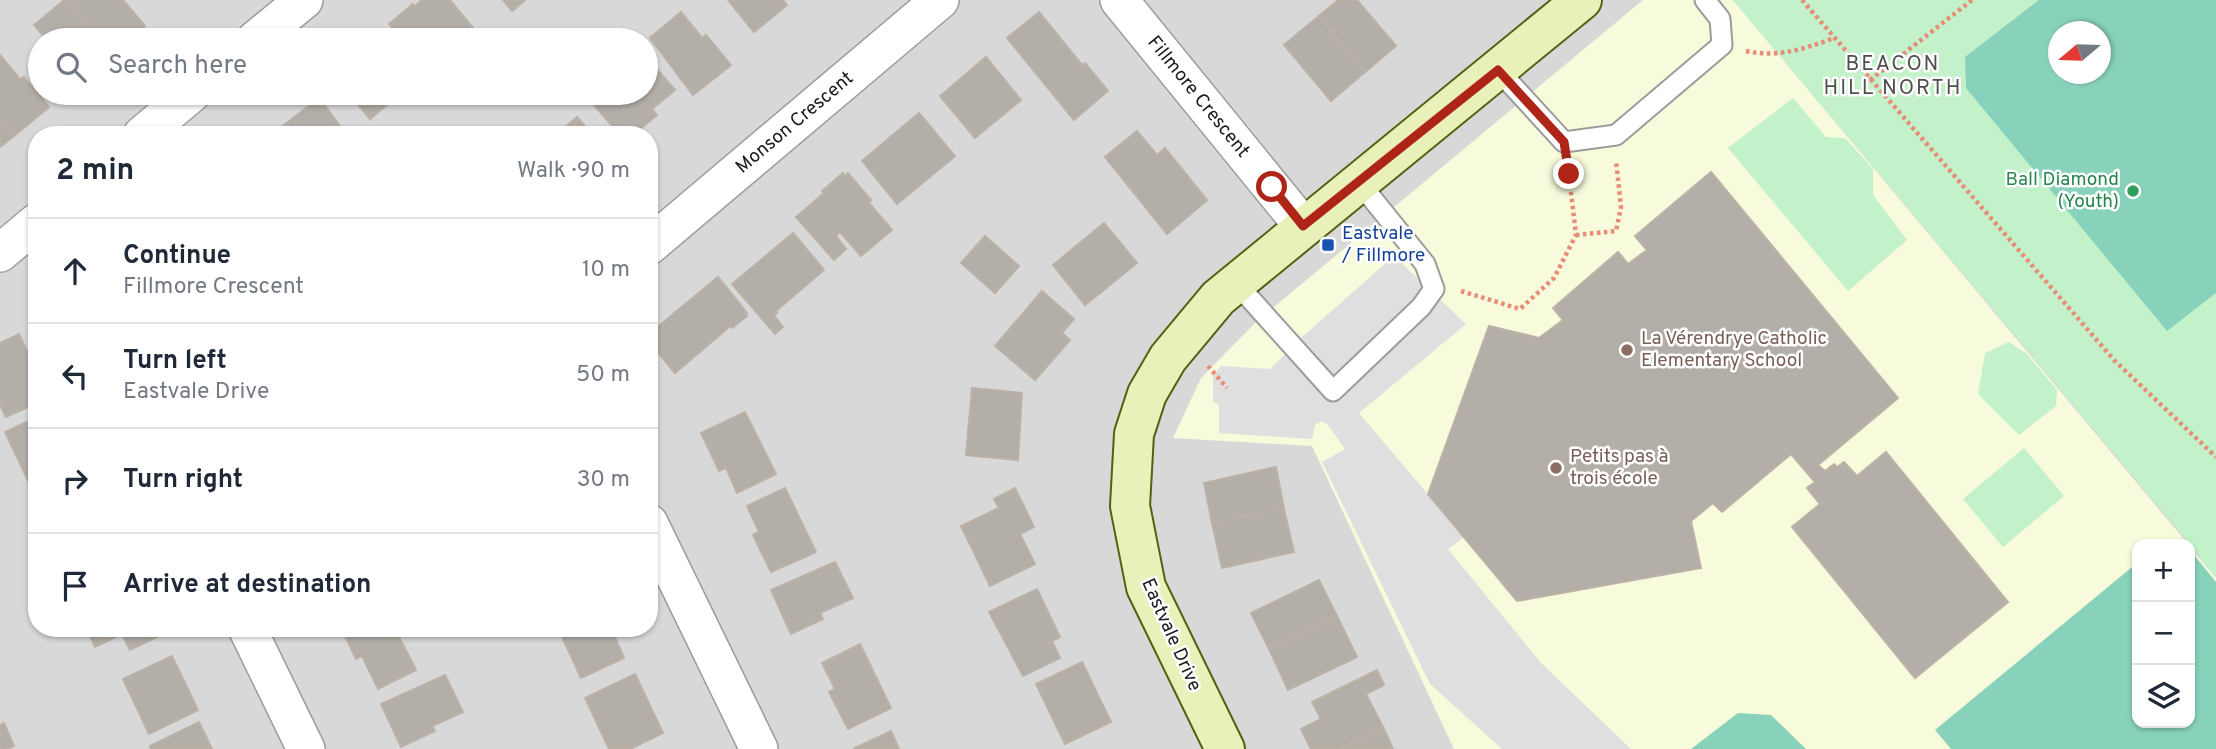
<!DOCTYPE html>
<meta charset="utf-8">
<style>
body{margin:0;font-family:Overpass,sans-serif;background:#f2f2f3;color:#1f2937}
.controls{position:absolute;right:21px;bottom:21px;display:grid;overflow:hidden;border-radius:14px;box-shadow:0 2px 5px #0004}
.controls button{width:63px;height:63px;display:grid;place-items:center;padding:0;border:0;border-bottom:2px solid #e0e1e3;background:#fff;color:#1f2937;font:35px sans-serif}
.compass{position:absolute;left:2048px;top:21px;width:63px;height:63px;border-radius:50%;background:#fff;box-shadow:0 2px 5px #0004;rotate:251deg}
.stop{position:absolute;width:21px;height:21px;margin:-16px;border:5px solid #ae2518;border-radius:50%;background:#fff}
.stop.end{background:#ae2518;border-color:#fff;box-shadow:0 2px 7px #0008}
.list{margin:0;padding:0;list-style:none}
h2{display:flex;justify-content:space-between;align-items:center;height:91px;margin:0;padding:0 28px;font-size:30px}
h2 small{font-size:23px;font-weight:400;color:#747a83}
.list li{display:grid;grid-template-columns:46px 1fr auto;gap:21px;align-items:center;box-sizing:border-box;height:105px;padding:0 28px;border-top:2px solid #e0e1e3}
.list b{display:block;font-size:26px;white-space:nowrap}
.list p{margin:0;font-size:23px;white-space:nowrap;color:#747a83}
.list em{font-size:23px;font-style:normal;color:#747a83}
.icon{flex:none;width:38px;height:38px;fill:none;stroke:currentColor;stroke-width:2;stroke-linecap:round;stroke-linejoin:round}
.map{position:relative;flex:none;width:2216px;height:749px;overflow:hidden}
.search{position:absolute;background:#fff;box-shadow:0 2px 5px #0004;left:28px;top:28px;width:630px;height:77px;display:flex;align-items:center;gap:18px;box-sizing:border-box;padding:0 24px;border-radius:38px;color:#747a83;font-size:26px}
.panel{position:absolute;background:#fff;box-shadow:0 2px 5px #0004;left:28px;top:126px;width:630px;height:511px;border-radius:28px}
.map>svg:first-child{display:block}
.residential{fill:#d9d8d8;fill-rule:evenodd}
.education{fill:#f7fadb}
.park{fill:#c2f1ca;fill-rule:evenodd}
.pitch{fill:#88d2bc;fill-rule:evenodd}
.parking{fill:#dfdfdf}
.building{fill:#b4aea8;stroke:#bbb1a6;stroke-width:2}
.lines{fill:none;stroke-linecap:round;stroke-linejoin:round}
.lane-casing{stroke:#9c9c9c;stroke-width:23}
.street-casing{stroke:#9c9c9c;stroke-width:40}
.secondary-casing{stroke:#526211;stroke-width:42}
.path{stroke:#e88c76;stroke-width:4.5;stroke-dasharray:3.5 3.5;stroke-linecap:butt}
.lane{stroke:#fff;stroke-width:19}
.street{stroke:#fff;stroke-width:37}
.secondary{stroke:#e9f0ba;stroke-width:38}
.route{stroke:#ae2518;stroke-width:9}
.leisure-dot{fill:#2e9e5b;stroke:#fff;stroke-width:2.5}
.transit-dot{fill:#1a4fb4;stroke:#fff;stroke-width:2.5}
.education-dot{fill:#8d6e63;stroke:#fff;stroke-width:2.5}
.labels{text-anchor:middle;dominant-baseline:central;stroke-width:5;stroke-linejoin:round;paint-order:stroke}
.street-label{font-size:19px;fill:#1b1b1b;stroke:#fff}
.leisure-label{font-size:19px;fill:#27864d;stroke:#fff;text-anchor:end}
.transit-label{font-size:19px;fill:#164399;stroke:#fff;text-anchor:start}
.education-label{font-size:19px;fill:#785e54;stroke:#fff;text-anchor:start}
.neighbourhood-label{font-size:21px;letter-spacing:2px;fill:#4e4e4e;stroke:#fff}
</style>
<div class="map">
<svg width="2216" height="749" viewBox="0 0 2216 749">
<rect width="100%" height="100%" fill="#ebe9e1"/>
<path class="residential" d="M 0,0 L 2216,0 L 2216,749 L 0,749 ZM 2058,32 L 2100,32 L 2100,74 L 2058,74 ZM 40,40 L 646,40 L 646,93 L 40,93 ZM 37,135 L 649,135 L 649,628 L 37,628 ZM 2137,544 L 2190,544 L 2190,723 L 2137,723 Z"/>
<polygon class="education" points="1643,0 1733,0 2188,544 2137,544 2137,723 2190,723 2190,547 2216,578 2216,749 1454,749 1312,446 1173,438 1201,378 1256,322"/>
<g class="park">
<path d="M 1733,0 L 2216,0 L 2216,578 L 2190,544 ZM 2058,32 L 2100,32 L 2100,74 L 2058,74 Z"/>
<polygon points="1793,98 1826,137 1845,138 1873,169 1873,195 1907,240 1848,291 1728,148"/>
<polygon points="2009,342 2027,354 2057,390 2056,406 2019,435 1978,394 1985,353"/>
<polygon points="2024,448 2064,496 2003,547 1963,499"/>
</g>
<g class="pitch">
<path d="M 2039,0 L 2216,0 L 2216,293 L 2167,331 L 1966,88 L 1965,57 ZM 2058,32 L 2100,32 L 2100,74 L 2058,74 Z"/>
<polygon points="2190,550 2216,582 2216,749 1951,749 1935,730 2137,563 2137,723 2190,723"/>
<polygon points="1738,713 1771,715 1806,749 1691,749"/>
</g>
<polygon class="parking" points="1394,256 1466,324 1359,413 1464,537 1448,549 1541,663 1631,749 1502,749 1430,684 1322,462 1345,449 1328,425 1322,421 1315,425 1312,439 1219,433 1219,405 1213,401 1213,376 1221,366 1270,369 1301,338"/>
<g class="building">
<polygon points="64,0 67,0 100,40 47,40 34,25"/>
<polygon points="67,0 123,0 145,26 129,40 100,40"/>
<polygon points="422,0 450,0 473,28 459,40 402,40 389,24 413,4 414,7"/>
<polygon points="503,0 525,0 512,11"/>
<polygon points="728,0 783,0 787,5 754,32"/>
<polygon points="1338,0 1357,0 1396,46 1365,72 1319,16"/>
<polygon points="681,12 702,38 706,35 731,65 693,95 650,38"/>
<polygon points="1039,12 1082,65 1085,63 1108,91 1074,120 1007,38"/>
<polygon points="1319,16 1365,72 1331,101 1284,45"/>
<polygon points="0,55 20,79 24,77 49,107 14,136 0,119"/>
<polygon points="986,57 1021,100 975,138 940,96"/>
<polygon points="647,58 675,90 652,109 657,115 633,135 620,135 593,104 606,93 646,93"/>
<polygon points="348,93 401,93 370,119"/>
<polygon points="319,98 347,135 271,135"/>
<polygon points="919,113 955,156 897,204 862,161"/>
<polygon points="577,117 589,131 592,128 596,133 556,135"/>
<polygon points="0,119 14,136 0,147"/>
<polygon points="1137,131 1157,155 1165,148 1207,200 1167,234 1105,157"/>
<polygon points="1711,172 1898,398 1818,465 1825,471 1834,464 1837,467 1844,462 1857,476 1886,452 2008,602 1915,678 1792,527 1820,504 1807,488 1815,482 1791,454 1722,512 1713,503 1691,521 1701,568 1517,601 1428,494 1489,326 1539,338 1563,320 1553,308 1618,252 1628,264 1647,250 1635,236"/>
<polygon points="843,173 845,176 848,173 871,200 869,203 892,230 861,256 840,232 836,236 846,249 834,260 796,217 824,193 822,191"/>
<polygon points="1104,223 1137,263 1085,305 1053,265"/>
<polygon points="793,233 824,270 776,311 777,313 774,315 783,327 775,334 732,284"/>
<polygon points="985,236 1019,266 995,293 961,263"/>
<polygon points="718,277 747,313 745,314 747,316 732,328 731,326 728,328 675,373 649,342 649,334"/>
<polygon points="1042,291 1074,319 1062,333 1070,340 1035,380 995,346"/>
<polygon points="19,334 32,362 28,365 37,385 37,403 6,417 0,405 0,343"/>
<polygon points="972,388 1022,393 1018,460 966,455"/>
<polygon points="745,412 776,474 737,493 726,468 719,471 701,433"/>
<polygon points="37,417 37,484 31,487 5,432"/>
<polygon points="1276,467 1284,509 1212,523 1204,483"/>
<polygon points="785,488 816,552 771,572 753,535 759,532 747,506"/>
<polygon points="1015,488 1034,527 1020,534 1035,564 990,586 961,526 999,508 994,499"/>
<polygon points="1284,509 1294,552 1222,568 1212,523"/>
<polygon points="835,562 853,598 820,613 823,619 791,634 771,590"/>
<polygon points="1319,580 1337,616 1269,649 1251,613"/>
<polygon points="1037,589 1060,637 1052,641 1060,658 1023,676 989,612"/>
<polygon points="1337,616 1357,657 1288,690 1269,649"/>
<polygon points="86,628 160,628 163,634 130,650 122,634 95,647"/>
<polygon points="341,628 401,628 396,631 416,670 378,689 362,656 356,659"/>
<polygon points="558,628 611,628 624,658 581,678"/>
<polygon points="860,644 891,708 848,729 829,692 835,689 822,663"/>
<polygon points="172,656 198,710 149,734 123,679"/>
<polygon points="1082,662 1111,722 1065,744 1036,684"/>
<polygon points="1377,670 1384,685 1366,694 1383,727 1340,749 1311,749 1301,729 1321,719 1312,702"/>
<polygon points="635,674 663,733 630,749 609,749 585,698"/>
<polygon points="445,675 463,712 432,726 435,731 401,747 381,704"/>
<polygon points="199,722 212,749 151,749 150,746"/>
<polygon points="4,723 14,746 8,749 0,749 0,725"/>
<polygon points="1383,727 1393,749 1340,749"/>
<polygon points="891,731 899,749 853,749"/>
</g>
<g class="lines">
<g class="lane-casing">
<g id="lane">
<polyline points="1498,70 1564,142 1616,135 1722,45 1720,19 1705,0"/>
<polyline points="1236,283 1333,391 1421,307 1434,289 1425,264 1358,181"/>
</g>
</g>
<g class="street-casing">
<g id="street">
<polyline points="1119,0 1303,226"/>
<polyline points="255,40 304,0"/>
<polyline points="142,135 192,93"/>
<polyline points="649,246 940,0"/>
<polyline points="0,253 37,222"/>
<polyline points="649,523 759,749"/>
<polyline points="247,628 306,749"/>
</g>
</g>
<g class="secondary-casing">
<polyline id="secondary" points="1225,749 1146,587 1130,506 1134,434 1147,394 1168,358 1218,298 1582,0"/>
</g>
<g class="path">
<polyline points="1802,0 2114,360 2216,457"/>
<path d="M 1746,51 C 1778,58 1804,49 1834,38"/>
<polyline points="1870,80 1972,0"/>
<polyline points="1576,235 1616,231 1621,207 1616,161"/>
<polyline points="1461,291 1520,309 1554,278 1576,235 1568,167"/>
<polyline points="1208,366 1227,388"/>
</g>
<use href="#lane" class="lane"/>
<use href="#street" class="street"/>
<use href="#secondary" class="secondary"/>
</g>
<g class="lines">
<polyline class="route" points="1272,187 1303,226 1498,70 1564,142 1569,174"/>
</g>
<circle class="leisure-dot" cx="2133" cy="191" r="7"/>
<rect class="transit-dot" x="1321" y="238" width="14" height="14" rx="3.5"/>
<g class="education-dot">
<circle cx="1627" cy="350" r="7"/>
<circle cx="1556" cy="468" r="7"/>
</g>
<g class="labels">
<g class="street-label">
<text transform="translate(1198 97) rotate(51)">Fillmore Crescent</text>
<text transform="translate(795 123) rotate(-40)">Monson Crescent</text>
<text transform="translate(1171 635) rotate(66)">Eastvale Drive</text>
</g>
<g class="leisure-label">
<text x="2119" y="180">Ball Diamond<tspan x="2119" dy="22">(Youth)</tspan></text>
</g>
<g class="transit-label">
<text x="1342" y="234">Eastvale<tspan x="1342" dy="22">/ Fillmore</tspan></text>
</g>
<g class="education-label">
<text x="1641" y="339">La Vérendrye Catholic<tspan x="1641" dy="22">Elementary School</tspan></text>
<text x="1570" y="457">Petits pas à<tspan x="1570" dy="22">trois école</tspan></text>
</g>
<g class="neighbourhood-label">
<text x="1893" y="64">BEACON<tspan x="1893" dy="24">HILL NORTH</tspan></text>
</g>
</g>
</svg>
<div class="controls">
<button>+</button>
<button>−</button>
<button><svg class="icon" aria-label="layers" viewBox="0 0 24 24"><path d="M12 4l9 5-9 5-9-5zM3 14l9 5 9-5"/></svg></button>
</div>
<svg class="compass" viewBox="-18 -18 36 36"><path d="M0-13l5 13h-10z" fill="#e53935"/><path d="M0 13l5-13h-10z" fill="#747a83"/></svg>
<div class="stop" style="left:1272px;top:187px"></div>
<div class="stop end" style="left:1569px;top:174px"></div>
<div class="search"><svg class="icon" aria-label="search" viewBox="0 0 24 24"><circle cx="10" cy="10" r="6"/><path d="M15 15l6 6"/></svg>Search here</div>
<section class="panel">
<h2>2 min<small>Walk · 90 m</small></h2>
<ul class="list">
<li><svg class="icon" aria-label="ahead" viewBox="0 0 24 24"><path d="M12 20V5M6 11l6-6 6 6"/></svg><div><b>Continue</b><p>Fillmore Crescent</p></div><em>10 m</em></li>
<li><svg class="icon" aria-label="left" viewBox="0 0 24 24"><path d="M17 20v-9H6M10 6l-5 5 5 5"/></svg><div><b>Turn left</b><p>Eastvale Drive</p></div><em>50 m</em></li>
<li><svg class="icon" aria-label="right" viewBox="0 0 24 24"><path d="M7 20v-9h11M14 6l5 5-5 5"/></svg><div><b>Turn right</b></div><em>30 m</em></li>
<li><svg class="icon" aria-label="arrive" viewBox="0 0 24 24"><path d="M6 21V4h12l-3 4 3 4H6"/></svg><div><b>Arrive at destination</b></div></li>
</ul>
</section>
</div>
